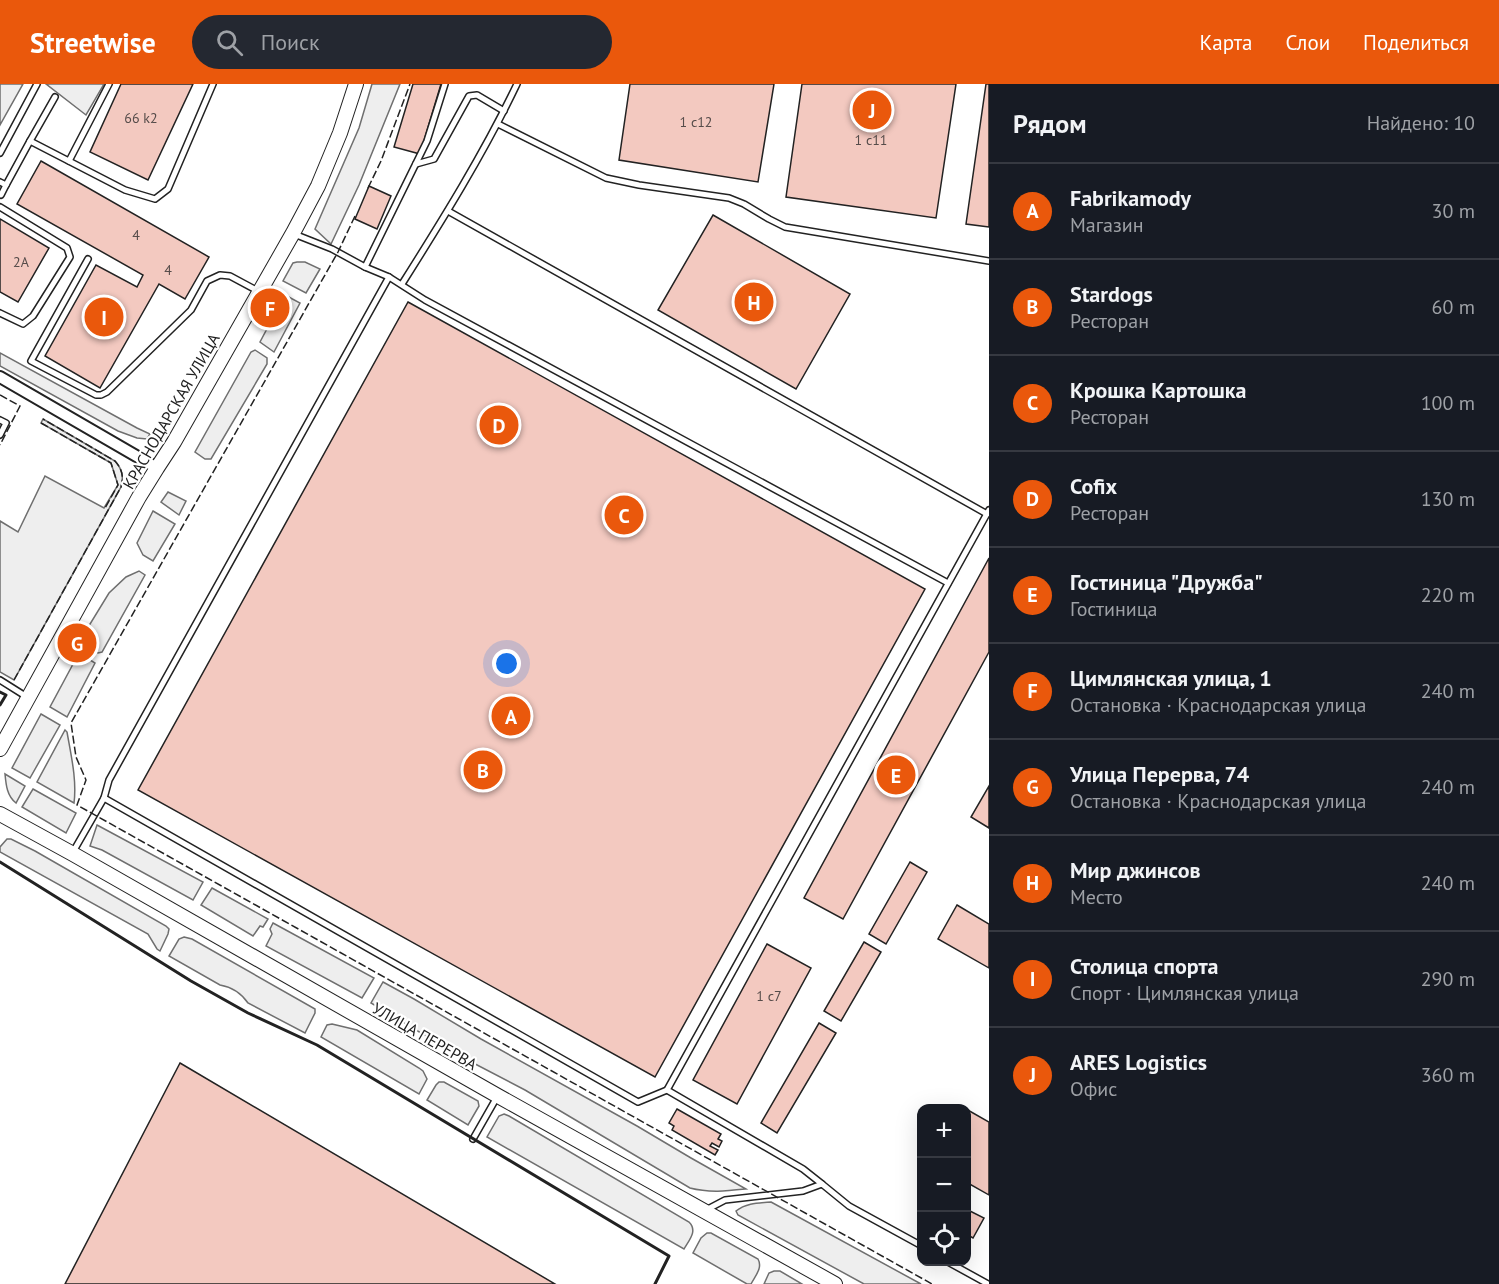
<!DOCTYPE html>
<html lang="ru">
<meta charset="utf-8">
<style>
body{margin:0;font-family:"PT Sans",sans-serif;background:#242831;color:#f1f3f6}
.controls{position:absolute;right:18px;bottom:18px;display:grid;overflow:hidden;border-radius:12px;box-shadow:0 6px 24px #0002}
.controls button{width:54px;height:54px;display:grid;place-items:center;padding:0;border:0;border-bottom:2px solid #363941;background:#171b24;color:#f1f3f6;font:30px sans-serif}
.you{position:absolute;left:507px;top:580px;width:21px;height:21px;margin:-15px;border:4px solid #fff;border-radius:50%;background:#1a73e8;box-shadow:0 0 0 9px #1a73e833}
.badge{display:grid;place-items:center;width:39px;height:39px;border-radius:50%;background:#ea580c;color:#fff;font-size:20px;font-weight:700}
.pin{position:absolute;translate:-50% -50%;border:3px solid #fff;box-shadow:0 2px 6px #0006}
.list{margin:0;padding:0;list-style:none}
h2{display:flex;justify-content:space-between;align-items:center;height:78px;margin:0;padding:0 24px;font-size:26px}
h2 small{font-size:20px;font-weight:400;color:#9ea1a6}
.list li{display:grid;grid-template-columns:39px 1fr auto;gap:18px;align-items:center;box-sizing:border-box;height:96px;padding:0 24px;border-top:2px solid #363941}
.list b{display:block;font-size:22px;white-space:nowrap}
.list p{margin:0;font-size:20px;white-space:nowrap;color:#9ea1a6}
.list em{font-size:20px;font-style:normal;color:#9ea1a6}
.icon{flex:none;width:33px;height:33px;fill:none;stroke:currentColor;stroke-width:2;stroke-linecap:round;stroke-linejoin:round}
.map{position:relative;flex:none;width:989px;height:1200px;overflow:hidden}
header{display:flex;align-items:center;gap:36px;box-sizing:border-box;height:84px;padding:0 30px;background:#ea580c;color:#fff}
header strong{font-size:28px}
nav{display:flex;gap:33px;margin-inline-start:auto;font-size:21px}
.search{width:420px;height:54px;background:#242831;display:flex;align-items:center;gap:15px;box-sizing:border-box;padding:0 21px;border-radius:33px;color:#9ea1a6;font-size:22px}
main{display:flex}
aside{flex:1;background:#171b24}
.map>svg:first-child{display:block}
.green{fill:#eee;stroke:#6f6f6f;stroke-width:1.5}
.building{fill:#f3c9c0;stroke:#222;stroke-width:1.5}
.lines{fill:none;stroke-linecap:round;stroke-linejoin:round}
.service-casing{stroke:#222;stroke-width:8}
.minor-casing{stroke:#222;stroke-width:14}
.tertiary-casing{stroke:#222;stroke-width:16}
.service{stroke:#fff;stroke-width:5}
.minor{stroke:#fff;stroke-width:10}
.tertiary{stroke:#fff;stroke-width:14}
.fence{stroke:#222;stroke-width:1.5;stroke-dasharray:8 3;stroke-linecap:butt}
.wall{stroke:#222;stroke-width:3}
.labels{text-anchor:middle;dominant-baseline:central;stroke-width:4.5;stroke-linejoin:round;paint-order:stroke}
.number-label{font-size:14px;fill:#564c4a}
.street-label{font-size:16px;fill:#222;stroke:#fff}
</style>
<header>
<strong>Streetwise</strong>
<div class="search"><svg class="icon" aria-label="search" viewBox="0 0 24 24"><circle cx="10" cy="10" r="6"/><path d="M15 15l6 6"/></svg>Поиск</div>
<nav><a>Карта</a><a>Слои</a><a>Поделиться</a></nav>
</header>
<main>
<div class="map">
<svg width="989" height="1200" viewBox="0 0 989 1200">
<rect width="100%" height="100%" fill="#fff"/>
<g class="green">
<polygon points="0,0 23,0 0,41"/>
<polygon points="46,0 104,0 86,31"/>
<polygon points="372,0 400,0 359,101 331,160 315,145 359,44"/>
<polygon points="297,178 305,178 320,185 306,209 283,197 293,179"/>
<polygon points="285,211 300,219 274,268 260,258"/>
<polygon points="255,266 267,274 267,280 211,375 205,375 195,368 251,268"/>
<polygon points="0,269 137,344 150,350 147,355 137,354 118,347 0,282"/>
<path d="M 43,335 L 115,377 C 122,385 124,392 121,403 L 14,596 L 0,588 L 0,437 L 18,448 L 45,392 L 104,424 L 118,401 L 111,379 L 41,339 Z"/>
<polygon points="168,408 186,417 179,431 161,418"/>
<polygon points="153,427 175,440 153,477 143,471 137,459"/>
<polygon points="139,487 145,491 102,568 98,569 79,558 109,509 126,493"/>
<polygon points="79,569 95,579 67,633 50,623"/>
<polygon points="41,630 60,641 30,694 12,684"/>
<path d="M 65,646 L 67,648 C 71,671 77,696 74,719 L 37,698 Z"/>
<path d="M 5,690 L 25,702 L 16,719 C 7,712 6,701 5,690 Z"/>
<polygon points="33,705 76,729 66,749 22,723"/>
<polygon points="97,741 203,798 193,816 102,766 90,762"/>
<polygon points="7,755 11,755 35,767 166,842 169,845 168,850 160,867 157,865 148,850 0,768 0,763"/>
<polygon points="212,804 268,835 263,843 260,842 253,852 201,821"/>
<polygon points="273,839 374,894 362,914 266,862 272,850 270,845"/>
<path d="M 184,853 L 192,855 L 315,925 L 315,929 L 305,949 L 248,919 C 241,909 232,903 220,901 L 169,872 L 179,855 Z"/>
<path d="M 383,898 L 414,915 L 481,955 L 637,1042 L 691,1074 L 746,1105 C 727,1107 709,1109 690,1104 L 525,1006 L 456,970 L 371,919 Z"/>
<polygon points="332,940 357,946 419,984 423,987 427,995 419,1010 321,953 327,941"/>
<polygon points="439,998 444,998 478,1017 479,1022 468,1041 427,1016 436,1001"/>
<path d="M 504,1030 L 509,1032 L 689,1138 C 698,1147 689,1156 684,1165 L 487,1053 L 499,1032 Z"/>
<path d="M 771,1118 L 921,1200 L 864,1200 L 738,1131 L 736,1127 C 746,1119 758,1119 771,1118 Z"/>
<path d="M 707,1149 L 711,1149 L 758,1175 C 763,1184 755,1192 751,1200 L 747,1200 L 693,1169 L 701,1154 Z"/>
<polygon points="774,1187 780,1187 802,1200 764,1200 769,1189"/>
</g>
<g class="building">
<polygon points="121,0 193,0 148,96 90,68"/>
<polygon points="413,0 441,0 420,70 394,63"/>
<polygon points="630,0 774,0 758,98 619,76"/>
<polygon points="802,0 956,0 936,134 786,113"/>
<polygon points="986,0 989,0 989,143 966,140"/>
<polygon points="41,77 209,173 185,215 159,200 100,304 45,272 96,181 137,203 143,191 17,120"/>
<polygon points="369,102 391,112 377,145 355,135"/>
<polygon points="713,131 850,210 796,305 658,226"/>
<polygon points="0,135 49,164 18,218 0,208"/>
<polygon points="408,218 925,505 655,993 138,706"/>
<polygon points="989,474 989,568 843,835 804,814"/>
<polygon points="989,702 989,744 971,733"/>
<polygon points="910,778 927,788 886,860 869,850"/>
<polygon points="957,821 989,840 989,884 938,855"/>
<polygon points="864,858 881,868 841,937 824,927"/>
<polygon points="767,860 811,884 737,1020 693,996"/>
<polygon points="819,939 836,949 777,1049 761,1039"/>
<polygon points="180,979 555,1200 65,1200"/>
<polygon points="677,1025 721,1050 718,1055 722,1057 719,1063 712,1059 710,1062 718,1066 715,1071 672,1046 674,1042 669,1039"/>
<polygon points="966,1025 989,1038 989,1111 966,1098"/>
<polygon points="966,1125 984,1134 973,1154 966,1150"/>
</g>
<g class="lines">
<g class="service-casing">
<g id="service">
<polyline points="498,40 606,94 639,101 729,114 744,120 769,135 785,143 989,177"/>
<polyline points="30,57 55,13"/>
<polyline points="0,69 37,0"/>
<polyline points="69,77 109,0"/>
<polyline points="416,80 434,75 469,12 477,11 504,27"/>
<polyline points="0,98 6,101 30,57 125,106 155,115 168,105 213,0"/>
<polyline points="1,111 6,101"/>
<polyline points="0,123 67,164 70,173 33,232 23,240 0,229"/>
<polyline points="448,127 987,430"/>
<polyline points="294,150 332,165 365,183 389,193 425,216 948,499"/>
<polyline points="88,175 31,277 96,311 101,311 107,308 191,226 207,197 220,191 230,192 258,207"/>
<polyline points="365,183 427,57 445,0"/>
<path d="M 402,200 C 443,135 484,69 517,0"/>
<polyline points="0,336 6,339 0,351"/>
<polyline points="0,596 27,613"/>
<polyline points="104,714 638,1018 667,1006"/>
<polyline points="73,768 104,714 109,696 389,193"/>
<polyline points="473,1055 497,1013"/>
<polyline points="822,1100 803,1085 667,1006 989,426"/>
<polyline points="706,1126 725,1116 803,1107 822,1100 849,1122 922,1162"/>
<polyline points="948,1178 988,1200"/>
</g>
</g>
<g class="minor-casing">
<polyline id="minor" points="0,293 157,384"/>
</g>
<g class="tertiary-casing">
<g id="tertiary">
<polyline points="0,665 139,413 157,384 174,358 293,149 318,102 340,49 356,0"/>
<polyline points="0,730 73,770 498,1012 835,1200"/>
</g>
</g>
<use href="#service" class="service"/>
<use href="#minor" class="minor"/>
<use href="#tertiary" class="tertiary"/>
<g class="fence">
<polyline points="368,104 381,77 410,0"/>
<polyline points="355,132 338,168 71,639 76,673 86,696 77,721 932,1200"/>
<polyline points="0,311 20,322 0,361"/>
<polyline points="41,339 111,379 118,401 105,424"/>
<path d="M 14,596 L 121,403 C 124,392 122,385 115,377 L 43,335"/>
</g>
<g class="wall">
<polyline points="0,608 6,611 0,621"/>
<polyline points="0,778 191,897 248,929 317,961 669,1172 655,1200"/>
</g>
</g>
<g class="labels">
<g class="number-label">
<text x="141" y="34">66 k2</text>
<text x="696" y="38">1 с12</text>
<text x="871" y="56">1 с11</text>
<text x="136" y="151">4</text>
<text x="21" y="178">2А</text>
<text x="168" y="186">4</text>
<text x="769" y="912">1 с7</text>
</g>
<g class="street-label">
<text transform="translate(171 327) rotate(-60)">КРАСНОДАРСКАЯ УЛИЦА</text>
<text transform="translate(425 952) rotate(30)">УЛИЦА ПЕРЕРВА</text>
</g>
</g>
</svg>
<div class="controls">
<button>+</button>
<button>−</button>
<button><svg class="icon" aria-label="locate" viewBox="0 0 24 24"><circle cx="12" cy="12" r="6"/><path d="M12 2v4M12 18v4M2 12h4M18 12h4"/></svg></button>
</div>
<div class="you"></div>
<div class="pin badge" style="left:511px;top:632px">A</div>
<div class="pin badge" style="left:483px;top:686px">B</div>
<div class="pin badge" style="left:624px;top:431px">C</div>
<div class="pin badge" style="left:499px;top:341px">D</div>
<div class="pin badge" style="left:896px;top:691px">E</div>
<div class="pin badge" style="left:270px;top:224px">F</div>
<div class="pin badge" style="left:77px;top:559px">G</div>
<div class="pin badge" style="left:754px;top:218px">H</div>
<div class="pin badge" style="left:104px;top:233px">I</div>
<div class="pin badge" style="left:872px;top:26px">J</div>
</div>
<aside>
<h2>Рядом<small>Найдено: 10</small></h2>
<ul class="list">
<li><span class="badge">A</span><div><b>Fabrikamody</b><p>Магазин</p></div><em>30 m</em></li>
<li><span class="badge">B</span><div><b>Stardogs</b><p>Ресторан</p></div><em>60 m</em></li>
<li><span class="badge">C</span><div><b>Крошка Картошка</b><p>Ресторан</p></div><em>100 m</em></li>
<li><span class="badge">D</span><div><b>Cofix</b><p>Ресторан</p></div><em>130 m</em></li>
<li><span class="badge">E</span><div><b>Гостиница &quot;Дружба&quot;</b><p>Гостиница</p></div><em>220 m</em></li>
<li><span class="badge">F</span><div><b>Цимлянская улица, 1</b><p>Остановка · Краснодарская улица</p></div><em>240 m</em></li>
<li><span class="badge">G</span><div><b>Улица Перерва, 74</b><p>Остановка · Краснодарская улица</p></div><em>240 m</em></li>
<li><span class="badge">H</span><div><b>Мир джинсов</b><p>Место</p></div><em>240 m</em></li>
<li><span class="badge">I</span><div><b>Столица спорта</b><p>Спорт · Цимлянская улица</p></div><em>290 m</em></li>
<li><span class="badge">J</span><div><b>ARES Logistics</b><p>Офис</p></div><em>360 m</em></li>
</ul>
</aside>
</main>
